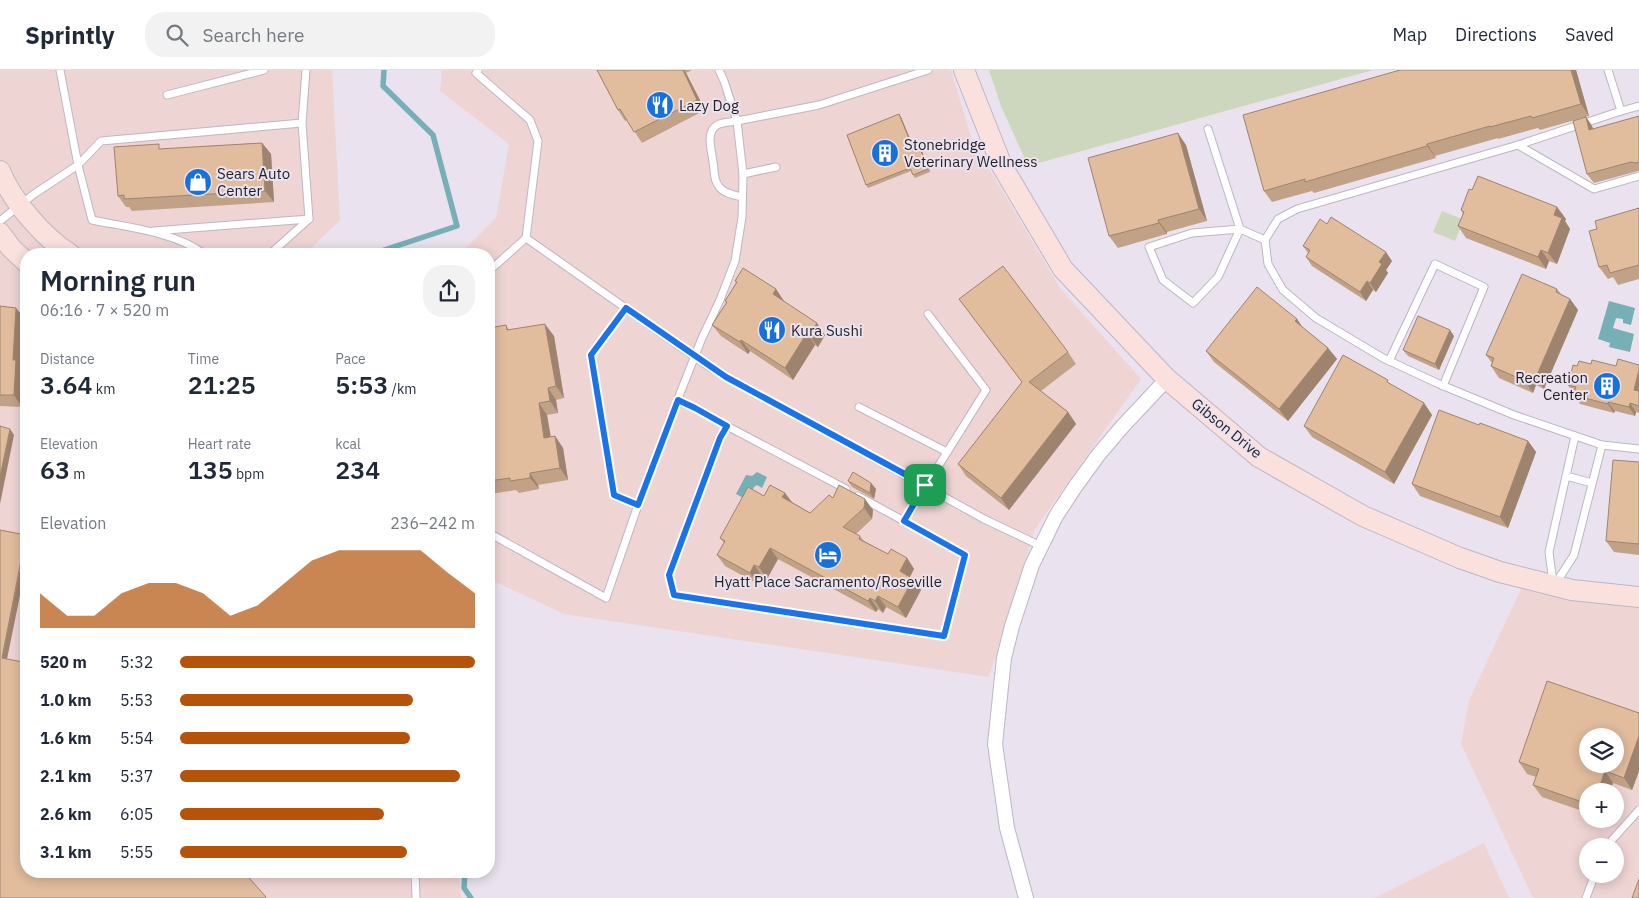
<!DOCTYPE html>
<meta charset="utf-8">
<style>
:root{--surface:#fff;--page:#f2f2f3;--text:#1f2937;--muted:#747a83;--line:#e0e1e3;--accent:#b45309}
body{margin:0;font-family:"IBM Plex Sans",sans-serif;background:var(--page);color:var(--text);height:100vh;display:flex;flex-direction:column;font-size:19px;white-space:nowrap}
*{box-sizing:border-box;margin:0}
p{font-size:16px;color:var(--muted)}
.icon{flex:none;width:28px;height:28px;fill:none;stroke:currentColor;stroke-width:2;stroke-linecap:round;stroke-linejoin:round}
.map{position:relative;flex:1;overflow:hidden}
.sheet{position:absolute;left:20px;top:178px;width:475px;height:630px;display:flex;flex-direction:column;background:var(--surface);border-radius:20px;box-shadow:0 2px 12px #0003}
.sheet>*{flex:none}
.tools{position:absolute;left:1579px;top:658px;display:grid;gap:10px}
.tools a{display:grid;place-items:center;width:45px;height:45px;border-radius:50%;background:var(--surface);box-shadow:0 2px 12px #0003;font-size:25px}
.pin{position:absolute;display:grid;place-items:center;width:42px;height:42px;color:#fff;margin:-21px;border-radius:10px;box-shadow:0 2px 8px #0006}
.round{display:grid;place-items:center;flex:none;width:52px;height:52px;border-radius:20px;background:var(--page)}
.headline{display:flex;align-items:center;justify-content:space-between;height:85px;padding:0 20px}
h1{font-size:28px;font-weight:600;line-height:38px}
.figures{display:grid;grid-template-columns:repeat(3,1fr);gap:8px;height:85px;padding:5px 20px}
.figures div{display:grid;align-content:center}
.figures b{font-size:25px;font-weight:600}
.figures small{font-size:14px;font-weight:400}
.figures p{font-size:14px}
.chart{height:140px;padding:10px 20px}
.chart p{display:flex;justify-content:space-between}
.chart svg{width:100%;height:90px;margin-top:5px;fill:var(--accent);opacity:.7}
ul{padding:0 20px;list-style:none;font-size:16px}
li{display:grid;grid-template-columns:80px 60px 1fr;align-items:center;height:38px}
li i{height:12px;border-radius:6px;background:var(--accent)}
header{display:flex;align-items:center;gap:30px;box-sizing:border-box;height:70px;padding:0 25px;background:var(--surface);border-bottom:1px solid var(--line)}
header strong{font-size:24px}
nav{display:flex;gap:28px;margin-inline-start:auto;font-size:18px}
.search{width:350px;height:45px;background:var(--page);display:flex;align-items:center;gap:12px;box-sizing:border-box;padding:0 18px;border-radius:20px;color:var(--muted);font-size:19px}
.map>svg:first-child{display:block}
</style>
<header>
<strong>Sprintly</strong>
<div class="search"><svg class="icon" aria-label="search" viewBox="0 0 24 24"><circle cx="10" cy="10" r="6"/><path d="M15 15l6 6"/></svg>Search here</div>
<nav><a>Map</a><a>Directions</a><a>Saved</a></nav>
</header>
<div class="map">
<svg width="1639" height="828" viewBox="0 0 1639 828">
<rect width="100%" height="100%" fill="#eae2ee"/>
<!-- commercial -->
<g fill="#efd4d4" fill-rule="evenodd">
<polygon points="0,0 332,0 340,150 305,184 26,184 26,801 459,801 461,828 0,828"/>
<polygon points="442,0 951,0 972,70 1060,218 1141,309 1035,459 989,607 564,544 489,509 489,184 460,184 496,148 509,74 440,21"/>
<path d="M 1522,517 L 1639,532 L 1639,828 L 1533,828 L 1461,674 L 1469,630 ZM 1588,666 L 1615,666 L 1615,694 L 1588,694 ZM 1588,721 L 1615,721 L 1615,749 L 1588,749 ZM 1588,776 L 1615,776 L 1615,804 L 1588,804 Z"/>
<polygon points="1484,773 1509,828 1375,828"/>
</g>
<!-- green -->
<g fill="#ccd7bd">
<polygon points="989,0 1373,0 1028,96 1001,36"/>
<polygon points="1442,141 1464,150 1455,171 1433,162"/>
</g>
<!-- water -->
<g fill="#77afb7">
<polygon points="1609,231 1635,238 1631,255 1623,253 1623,249 1616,248 1613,258 1634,264 1630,282 1609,277 1610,273 1598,269"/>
<polygon points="757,402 767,407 762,418 757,415 754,417 747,430 736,424 746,405 752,406"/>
</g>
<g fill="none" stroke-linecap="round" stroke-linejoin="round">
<!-- stream -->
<g stroke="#77afb7" stroke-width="5.5">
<polyline points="372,184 457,156 433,65 383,16 384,0"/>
<polyline points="489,695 489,700"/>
<polyline points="465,801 464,818 471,828"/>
</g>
<!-- lane casing -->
<g stroke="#beb6c2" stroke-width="9">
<g id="lane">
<path d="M 60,0 L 78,95 L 92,150 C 126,157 176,162 204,184"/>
<polyline points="478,0 476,3 530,50 538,71 526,168 708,296 727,307 984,449 1041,476"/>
<polyline points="719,0 724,11 737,51 819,35 928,0"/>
<polyline points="1608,0 1621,41"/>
<polyline points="167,25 264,0"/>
<polyline points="1639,36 1621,41 1518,75 1297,139 1278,149 1265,170 1268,194 1283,220 1316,248 1383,288 1439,314 1514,345 1602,375 1639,379"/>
<polyline points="1208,59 1240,159 1218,207 1193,233 1163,210 1149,177 1192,163 1240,159 1265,170"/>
<polyline points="1518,75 1594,119 1639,106"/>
<polyline points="743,104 776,97"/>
<path d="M 742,127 C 734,125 726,124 720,118 C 713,110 715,102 713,92 C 712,81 705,63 717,55 C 722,52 731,52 737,51 L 743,104 L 742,147 L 735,191 L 720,230 L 702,268 L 677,331 L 695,338 L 727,356 L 719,368 L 669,505 L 674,525 L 944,566 L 965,485 L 904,451 L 986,320 L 928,244"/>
<polyline points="0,151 34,124 78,95 101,71 302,53 306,0"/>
<polyline points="154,161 309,149"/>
<polyline points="270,184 309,149 302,53"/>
<polyline points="489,201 526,168"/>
<polyline points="626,238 591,285 614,425 638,435"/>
<polyline points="1389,291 1435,194 1484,217 1443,316"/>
<polyline points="859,337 947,382"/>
<polyline points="727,356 846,419"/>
<polyline points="1566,406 1592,413"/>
<polyline points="858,426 904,451"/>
<polyline points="489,463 606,528 638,435 677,331"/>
<polyline points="1553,512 1549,482 1575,366"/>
<polyline points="1556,513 1574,485 1602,375"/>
<polyline points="1609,776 1612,770 1639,740"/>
<polyline points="415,801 416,828"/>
<polyline points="1586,828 1595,804"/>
</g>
</g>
<!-- street casing -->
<g stroke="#beb6c2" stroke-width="16">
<polyline id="street" points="1026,828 1007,758 995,674 1004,588 1012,556 1032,495 1056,446 1075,417 1099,384 1122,357 1167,309"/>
</g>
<!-- secondary casing -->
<g stroke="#beb6c2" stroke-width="22">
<g id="secondary">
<polyline points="964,0 1002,96 1063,199 1167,309 1259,387 1363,446 1460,488 1500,502 1572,520 1639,527"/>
<path d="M 0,101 C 12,131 43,167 70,184"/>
<polyline points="0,163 11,178 26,192"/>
</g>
</g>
<!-- lane -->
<use href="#lane" stroke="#fff" stroke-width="7"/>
<!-- street -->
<use href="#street" stroke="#fff" stroke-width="14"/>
<!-- secondary -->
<use href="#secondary" stroke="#fae1de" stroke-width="20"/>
</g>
<!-- wall -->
<g fill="#c2a287">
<polygon points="597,0 692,0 686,3 705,40 642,73 627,50 625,51 618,40"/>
<polygon points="1576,0 1589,46 1540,60 1538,58 1498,69 1498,68 1435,86 1436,88 1314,123 1312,121 1272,132 1264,121"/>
<polygon points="1639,46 1639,101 1638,101 1594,113 1587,104 1586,47 1592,56 1593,59"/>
<polygon points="901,47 915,80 920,78 922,81 930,102 915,108 911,101 868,118 866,115"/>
<polygon points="262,73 271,84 274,132 132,141 129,137 126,137 118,126 162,79"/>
<polygon points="1186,75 1207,151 1167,162 1167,164 1118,178 1109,166"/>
<polygon points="1472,120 1557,137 1566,149 1565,151 1570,159 1557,194 1549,191 1546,199 1466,168 1458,156 1463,144 1461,140"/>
<polygon points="1639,138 1639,209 1618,215 1613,207 1608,209 1599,197 1597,159"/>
<polygon points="1303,176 1392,191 1386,200 1388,203 1376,222 1373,220 1366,231 1312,196 1306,187 1308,183"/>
<polygon points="735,211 776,219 784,232 825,265 818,277 815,275 793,310 750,281 748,284 721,266 712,255 726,233 725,231 736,213"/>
<polygon points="1557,219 1561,224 1570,229 1578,240 1544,319 1536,315 1533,323 1499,308 1491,296 1492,293 1486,285"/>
<polygon points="959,229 1068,282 1076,294 1041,321 1068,342 1076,354 1009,440 966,406 958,394 1022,312"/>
<polygon points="0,236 16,238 25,249 21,297 24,302 22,337 0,336"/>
<polygon points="1297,249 1302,257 1328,278 1337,289 1288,351 1214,292 1206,281"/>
<polygon points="506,255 509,260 554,266 564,328 556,330 558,343 547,345 550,367 555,366 563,378 568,410 538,415 539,419 519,423 516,420 490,424 489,422 489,258"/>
<polygon points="1454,266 1439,300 1408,286 1403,280"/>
<polygon points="1591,294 1616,296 1639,295 1639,343 1636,342 1635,346 1615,341 1614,343 1580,334 1568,315 1577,296"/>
<polygon points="1392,315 1424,333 1432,345 1394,414 1312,367 1304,356"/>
<polygon points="1479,355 1528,371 1536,382 1508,458 1420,426 1412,414"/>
<polygon points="1639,392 1639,485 1614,482 1606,471"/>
<polygon points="848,411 871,413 876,419 874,429 852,417"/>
<polygon points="785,423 792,432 810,443 833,428 873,440 872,449 856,464 860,466 864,471 888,484 907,488 914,499 910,507 921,520 906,548 886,537 883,543 878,539 876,542 778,489 767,509 762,506 758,514 725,496 717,485 724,473 720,468 764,426"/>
<polygon points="1639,643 1639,701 1632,720 1613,713 1588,721 1588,743 1542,727 1533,715 1536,707 1527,704 1519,692"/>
</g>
<!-- shaded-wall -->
<g fill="#9e846e">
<polygon points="683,0 684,0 686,3 705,40 697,30"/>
<polygon points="1571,0 1576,0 1589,46 1581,34"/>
<polygon points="899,44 901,47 916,84 914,81"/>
<polygon points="1586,47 1592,56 1596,69 1589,60"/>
<polygon points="1178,63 1186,75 1207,151 1199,139"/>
<polygon points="262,73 271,84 274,132 265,121"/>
<polygon points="1427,74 1435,86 1436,88 1427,76"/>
<polygon points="920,78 922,81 930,102 928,99"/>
<polygon points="1557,137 1566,149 1565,151 1570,159 1557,194 1548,183 1554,145"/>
<polygon points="1158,150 1167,162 1167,164 1159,153"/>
<polygon points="1541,180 1549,191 1546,199 1538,187"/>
<polygon points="1386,182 1392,191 1386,200 1388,203 1376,222 1370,213 1379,192"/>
<polygon points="1367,211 1373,220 1366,231 1360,222"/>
<polygon points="776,219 784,231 781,236 773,224"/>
<polygon points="1570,229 1578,240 1544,319 1536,307"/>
<polygon points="16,238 25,249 21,297 24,302 22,337 14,325 13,290"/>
<polygon points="1297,249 1305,261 1295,251"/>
<polygon points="817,253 825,265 818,277 809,265"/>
<polygon points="545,254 554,266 564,328 556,316"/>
<polygon points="1450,260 1454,266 1439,300 1435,294"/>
<polygon points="807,263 815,275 793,310 785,298"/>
<polygon points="741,270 750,281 748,284 740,272"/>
<polygon points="1328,278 1337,289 1288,351 1279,339"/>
<polygon points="1639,300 1639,327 1634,320"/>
<polygon points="1528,304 1536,315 1533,323 1525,311"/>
<polygon points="548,318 556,330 558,343 550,331"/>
<polygon points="1608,332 1615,341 1614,343 1608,334"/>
<polygon points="539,333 547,345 553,379 544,368"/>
<polygon points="1424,333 1432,345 1394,414 1385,402"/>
<polygon points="1630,333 1636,342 1635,346 1629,337"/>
<polygon points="1068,342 1076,354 1009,440 1001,428"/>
<polygon points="10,359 14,365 0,434 0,407"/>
<polygon points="555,366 563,378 568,410 560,398"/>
<polygon points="1528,371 1536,382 1508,458 1500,447"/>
<polygon points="530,403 538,415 539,419 530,408"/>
<polygon points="871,413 876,419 874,429 870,423"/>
<polygon points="785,423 793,434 782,427"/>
<polygon points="865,429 873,440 872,449 864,438"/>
<polygon points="26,468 26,496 6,594 2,588"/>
<polygon points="770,478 778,489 767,509 759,497"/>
<polygon points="907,488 914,499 907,512 900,501"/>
<polygon points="754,495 762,506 758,514 750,503"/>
<polygon points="913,509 921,520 906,548 898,537"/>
<polygon points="878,526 886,537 883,543 875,531"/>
<polygon points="870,528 878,539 876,542 868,531"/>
<polygon points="1639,666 1639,701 1632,720 1624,708"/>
<polygon points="1605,701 1613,713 1610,721 1598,721"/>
</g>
<!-- building -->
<g fill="#e1bc9d" stroke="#9e846e" fill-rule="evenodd">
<polygon points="597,0 683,0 697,30 634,62 620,39 618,40"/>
<polygon points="1400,0 1571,0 1581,34 1532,48 1531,46 1490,57 1490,56 1427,74 1427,76 1305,112 1305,109 1264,121 1243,45"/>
<polygon points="899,44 914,81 920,78 928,99 913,105 910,98 866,115 847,65"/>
<polygon points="1639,46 1639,92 1636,93 1631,92 1587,104 1573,51 1586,47 1589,60"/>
<polygon points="1178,63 1199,139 1158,150 1159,153 1109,166 1088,88"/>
<polygon points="262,73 265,121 124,129 124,125 118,126 114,77 159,74 159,79"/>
<polygon points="1478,106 1557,137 1554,145 1562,148 1548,183 1541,180 1538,187 1458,156 1464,142 1461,140 1469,119 1472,120"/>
<polygon points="1639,138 1639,195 1610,203 1607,195 1599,197 1589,161 1597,159 1595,151"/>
<polygon points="1331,147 1386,182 1379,192 1382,194 1370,213 1367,211 1360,222 1306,187 1310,180 1303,176 1320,149 1327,154"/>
<polygon points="1003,196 1068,282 1029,312 1068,342 1001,428 958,394 1022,312 959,229"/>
<polygon points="743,198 776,219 773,224 817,253 809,265 807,263 785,298 741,270 740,272 712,255 727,232 725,231 737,212 735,211"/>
<polygon points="1522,204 1557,219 1556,222 1570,229 1536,307 1528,304 1525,311 1491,296 1494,288 1486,285"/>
<polygon points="1257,217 1297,249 1295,251 1328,278 1279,339 1206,281"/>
<polygon points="0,236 16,238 13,290 16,290 14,325 0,325"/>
<polygon points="1418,246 1450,260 1435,294 1403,280"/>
<polygon points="545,254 556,316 548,318 550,331 539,333 544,368 555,366 560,398 530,403 530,408 510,411 510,408 489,411 489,258 506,255 507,260"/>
<polygon points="1343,285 1388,310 1387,312 1424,333 1385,402 1304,356"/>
<polygon points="1618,289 1639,295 1639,300 1634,320 1639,321 1639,336 1630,333 1629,337 1608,332 1608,334 1573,325 1576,317 1568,315 1573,295 1577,296 1579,291 1591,294 1592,290 1616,296"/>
<polygon points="1439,340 1479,355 1480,353 1528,371 1500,447 1412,414"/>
<polygon points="0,356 10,359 0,407"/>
<polygon points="1613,390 1639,392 1639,474 1606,471"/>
<polygon points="853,402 871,413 870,423 848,411"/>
<polygon points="770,415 785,423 782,427 810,443 829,425 833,428 839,415 865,429 864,438 843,457 860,466 859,469 888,484 891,479 907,488 900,501 913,509 898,537 878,526 875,531 870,528 868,531 770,478 759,497 754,495 750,503 717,485 725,471 720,468 748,417 764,426"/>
<polygon points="0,460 26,465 2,588 23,592 26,581 26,801 243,801 266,827 265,828 0,828"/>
<path d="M 1547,611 L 1639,643 L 1639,666 L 1624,708 L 1605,701 L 1598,721 L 1588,721 L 1588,734 L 1533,715 L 1539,699 L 1519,692 ZM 1588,666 L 1615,666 L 1615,694 L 1588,694 Z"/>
<polygon points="1639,809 1639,828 1632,828"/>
</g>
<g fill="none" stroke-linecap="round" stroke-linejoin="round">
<!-- route casing -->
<g stroke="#fff" stroke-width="10">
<polygon id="route" points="626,238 726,307 925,415 904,451 965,485 944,566 674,525 669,505 720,368 727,356 695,338 678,330 638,435 614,425 591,285"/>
</g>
<!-- route -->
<use href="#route" stroke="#1a73e8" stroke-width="6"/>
</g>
<!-- icons -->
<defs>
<g id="restaurant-disc" transform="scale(1.4375)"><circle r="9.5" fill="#1871db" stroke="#eae2ee"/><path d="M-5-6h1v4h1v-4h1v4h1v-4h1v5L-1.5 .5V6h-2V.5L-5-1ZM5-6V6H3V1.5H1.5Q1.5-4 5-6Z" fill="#fff"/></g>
<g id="building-disc" transform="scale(1.4375)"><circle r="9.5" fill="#1871db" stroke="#eae2ee"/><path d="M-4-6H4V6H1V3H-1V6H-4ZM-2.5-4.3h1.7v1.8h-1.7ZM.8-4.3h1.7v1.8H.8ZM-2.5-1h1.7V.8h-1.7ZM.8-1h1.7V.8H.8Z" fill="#fff"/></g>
<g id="shop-disc" transform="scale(1.4375)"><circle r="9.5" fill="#1871db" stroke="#eae2ee"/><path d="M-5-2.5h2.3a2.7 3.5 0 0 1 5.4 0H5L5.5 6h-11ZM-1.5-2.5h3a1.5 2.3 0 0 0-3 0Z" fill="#fff"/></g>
<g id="hotel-disc" transform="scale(1.4375)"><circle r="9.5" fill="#1871db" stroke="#eae2ee"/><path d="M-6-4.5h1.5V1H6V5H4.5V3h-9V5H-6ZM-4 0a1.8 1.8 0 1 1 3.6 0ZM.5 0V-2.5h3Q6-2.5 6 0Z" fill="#fff"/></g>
</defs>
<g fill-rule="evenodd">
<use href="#restaurant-disc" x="660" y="35"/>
<use href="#building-disc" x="885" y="83"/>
<use href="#shop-disc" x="198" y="112"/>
<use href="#restaurant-disc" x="772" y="260"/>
<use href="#building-disc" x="1607" y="316"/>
<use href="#hotel-disc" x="828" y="485"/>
</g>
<g text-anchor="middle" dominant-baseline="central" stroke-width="4" stroke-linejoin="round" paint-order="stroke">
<!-- poi labels -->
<g font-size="15" fill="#221f24" stroke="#eae2ee" text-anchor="start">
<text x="679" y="35">Lazy Dog</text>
<text x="904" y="74">Stonebridge<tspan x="904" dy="17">Veterinary Wellness</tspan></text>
<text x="217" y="103">Sears Auto<tspan x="217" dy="17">Center</tspan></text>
<text x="791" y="260">Kura Sushi</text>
<text x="1588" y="307" text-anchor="end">Recreation<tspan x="1588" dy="17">Center</tspan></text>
<text x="828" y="511" text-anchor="middle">Hyatt Place Sacramento/Roseville</text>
</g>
<!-- street labels -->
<g font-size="15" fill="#221f24" stroke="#eae2ee">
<text transform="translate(1227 358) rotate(39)">Gibson Drive</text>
</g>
</g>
</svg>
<div class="tools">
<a><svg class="icon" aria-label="layers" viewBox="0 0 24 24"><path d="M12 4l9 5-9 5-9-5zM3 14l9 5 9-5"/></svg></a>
<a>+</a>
<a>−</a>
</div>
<div class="pin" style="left:925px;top:415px;background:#1e9e55"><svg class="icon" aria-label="arrive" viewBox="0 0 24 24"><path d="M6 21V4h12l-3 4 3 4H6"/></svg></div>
<section class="sheet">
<div class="headline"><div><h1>Morning run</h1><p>06:16 · 7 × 520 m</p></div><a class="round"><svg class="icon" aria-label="share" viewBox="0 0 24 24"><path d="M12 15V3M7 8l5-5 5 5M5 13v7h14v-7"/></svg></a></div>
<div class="figures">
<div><p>Distance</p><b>3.64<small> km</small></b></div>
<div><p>Time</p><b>21:25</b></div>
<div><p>Pace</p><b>5:53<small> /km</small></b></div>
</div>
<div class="figures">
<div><p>Elevation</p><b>63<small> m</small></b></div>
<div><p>Heart rate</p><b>135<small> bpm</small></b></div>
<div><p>kcal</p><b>234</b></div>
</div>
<div class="chart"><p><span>Elevation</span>236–242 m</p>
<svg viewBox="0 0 160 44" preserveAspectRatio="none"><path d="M0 44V27L10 38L20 38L30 27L40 22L50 22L60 27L70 38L80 33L90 22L100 11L110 6L120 6L130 6L140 6L150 17L160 27V44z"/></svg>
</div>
<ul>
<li><b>520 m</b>5:32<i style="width:100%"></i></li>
<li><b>1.0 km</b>5:53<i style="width:79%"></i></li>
<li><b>1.6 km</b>5:54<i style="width:78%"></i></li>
<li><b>2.1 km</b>5:37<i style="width:95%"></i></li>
<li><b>2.6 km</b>6:05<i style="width:69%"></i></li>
<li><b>3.1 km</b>5:55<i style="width:77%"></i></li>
</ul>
</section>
</div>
